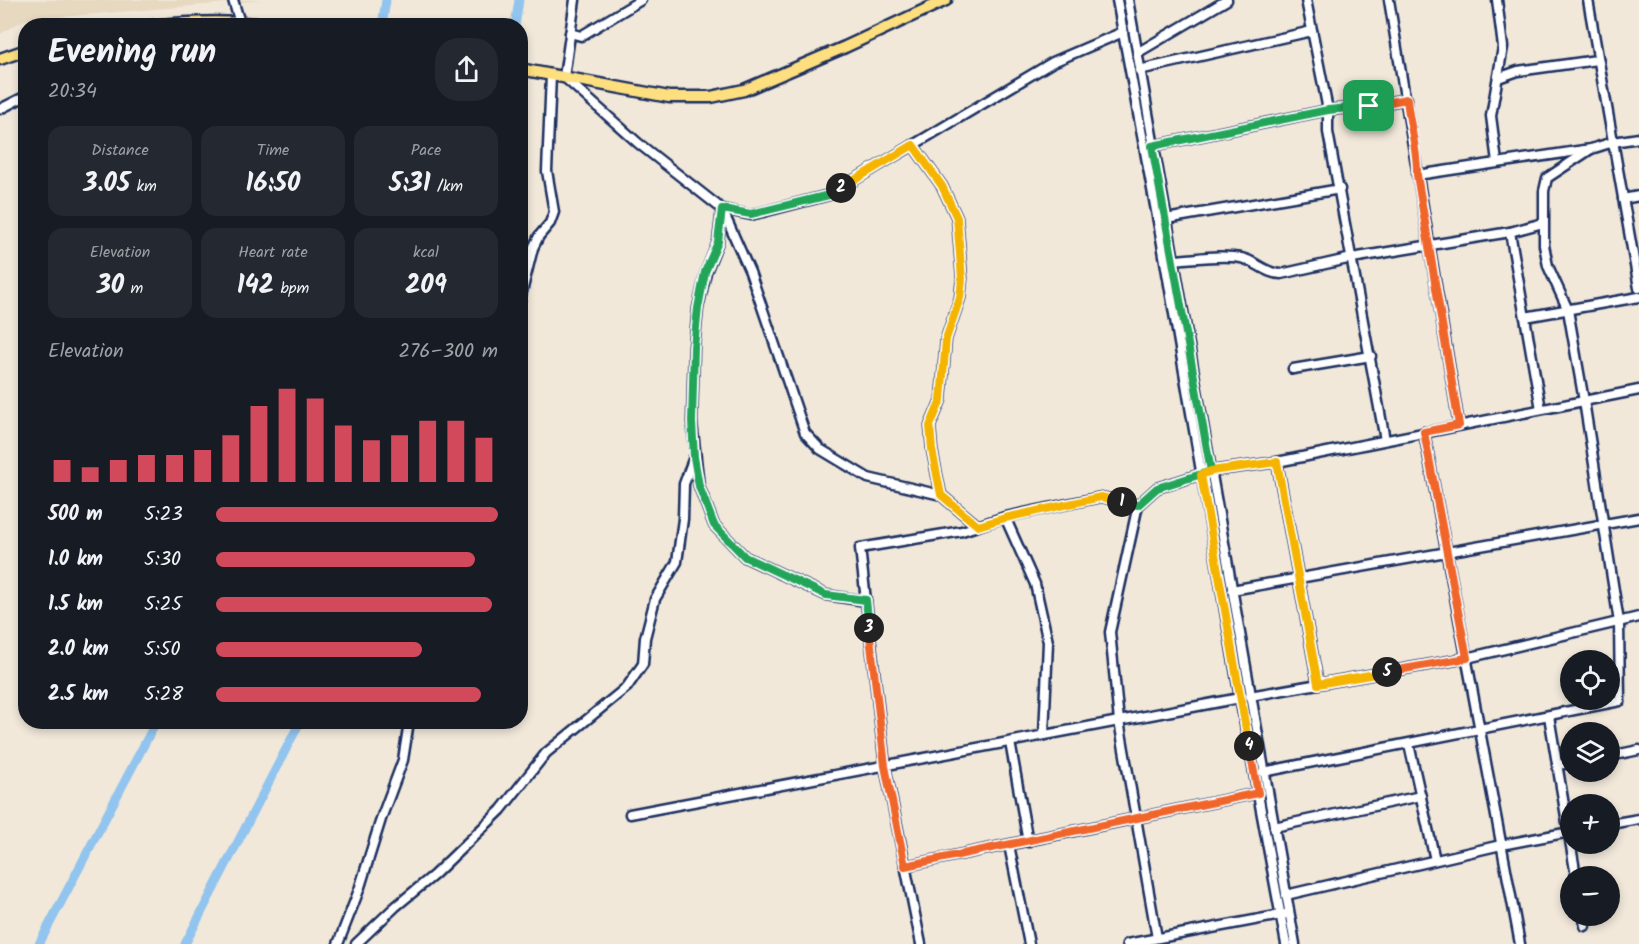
<!DOCTYPE html>
<meta charset="utf-8">
<style>
:root{--surface:#171b24;--page:#242831;--text:#f1f3f6;--muted:#9ea1a6;--accent:#d1495b}
body{margin:0;font-family:Kalam,sans-serif;background:var(--page);color:var(--text);height:100vh;display:flex;flex-direction:column;font-size:22px;white-space:nowrap}
*{box-sizing:border-box;margin:0}
p{font-size:20px;color:var(--muted)}
.icon{flex:none;width:33px;height:33px;fill:none;stroke:currentColor;stroke-width:2;stroke-linecap:round;stroke-linejoin:round}
.map{position:relative;flex:1;overflow:hidden}
.side{position:absolute;left:18px;top:18px;width:510px;height:711px;display:flex;flex-direction:column;background:var(--surface);border-radius:24px;box-shadow:0 3px 9px #0003}
.side>*{flex:none}
.controls{position:absolute;left:1560px;top:650px;display:grid;gap:12px}
.controls a{display:grid;place-items:center;width:60px;height:60px;border-radius:50%;background:var(--surface);box-shadow:0 3px 9px #0003;font-size:30px}
.pin{position:absolute;display:grid;place-items:center;width:51px;height:51px;color:#fff;margin:-26px;border-radius:12px;box-shadow:0 3px 9px #0006}
.km{position:absolute;width:30px;height:30px;margin:-15px;border-radius:50%;background:#222;color:#fff;font-size:16px;line-height:30px;text-align:center}
.round{display:grid;place-items:center;flex:none;width:63px;height:63px;border-radius:24px;background:var(--page)}
.overview{display:flex;align-items:center;justify-content:space-between;height:102px;padding:0 30px}
h1{font-size:33px;font-weight:600;line-height:45px}
.stats{display:grid;grid-template-columns:repeat(3,1fr);gap:9px;height:102px;padding:6px 30px}
.stats div{display:grid;align-content:center;border-radius:15px;background:var(--page);text-align:center}
.stats b{font-size:26px;font-weight:600}
.stats small{font-size:16px;font-weight:400}
.stats p{font-size:16px}
.chart{height:168px;padding:12px 30px}
.chart p{display:flex;justify-content:space-between}
.chart svg{width:100%;height:108px;margin-top:6px;stroke:var(--accent);stroke-width:6}
ul{padding:0 30px;list-style:none;font-size:20px}
li{display:grid;grid-template-columns:96px 72px 1fr;align-items:center;height:45px}
li i{height:15px;border-radius:8px;background:var(--accent)}
.map>svg:first-child{display:block}
</style>
<div class="map">
<svg width="1639" height="944" viewBox="0 0 1639 944">
<rect width="100%" height="100%" fill="#f1e8da"/>
<filter id="ink" filterUnits="userSpaceOnUse"><feTurbulence type="fractalNoise" baseFrequency=".0167" numOctaves="2"/><feDisplacementMap in="SourceGraphic" scale="12" xChannelSelector="R" yChannelSelector="G"/><feConvolveMatrix kernelMatrix="1 2 1 2 8 2 1 2 1" color-interpolation-filters="sRGB"/></filter>
<g filter="url(#ink)">
<!-- built -->
<polygon fill="#e7d8c0" points="0,0 263,0 24,20 0,34"/>
<g fill="none" stroke-linecap="round" stroke-linejoin="round">
<!-- canal -->
<g stroke="#91c4ee" stroke-width="9">
<polyline points="382,26 386,0"/>
<polyline points="515,26 519,0"/>
<polyline points="39,944 156,722"/>
<polyline points="185,944 300,722"/>
</g>
<!-- minor casing -->
<g stroke="#1b2f5e" stroke-width="13">
<g id="minor">
<polyline points="233,0 240,23"/>
<polyline points="575,0 564,77 638,143 722,209 751,215 829,195 1053,62 1123,32"/>
<polyline points="1117,0 1161,238 1240,698 1286,944"/>
<polyline points="1128,0 1295,944"/>
<polyline points="1306,0 1328,110 1328,132 1385,440"/>
<polyline points="1389,0 1459,425"/>
<polyline points="1588,0 1639,288"/>
<polyline points="570,33 581,36 641,0"/>
<polyline points="1137,53 1227,0"/>
<polyline points="1139,70 1312,31"/>
<polyline points="1498,78 1518,71 1597,60"/>
<polyline points="0,109 26,96"/>
<polyline points="913,145 942,186 957,218 962,278 960,298 946,339 941,400 930,426 932,450 941,495"/>
<polyline points="1152,146 1328,110 1369,106 1407,99"/>
<polyline points="1497,162 1491,116 1503,47 1497,0"/>
<polyline points="1417,175 1591,149 1613,142 1639,138"/>
<polyline points="1623,199 1639,196"/>
<polyline points="722,209 718,242 706,272 698,308 694,347 692,422 699,486 714,525 745,557 826,595 866,601"/>
<polyline points="722,209 750,272 805,433 820,449 868,478 941,495 978,526"/>
<polyline points="1166,219 1340,189"/>
<polyline points="1510,232 1541,409"/>
<path d="M 1173,260 C 1195,259 1220,254 1241,258 C 1256,261 1266,274 1281,274 L 1352,258 L 1510,232 L 1543,223"/>
<polyline points="520,300 533,248 539,236 550,223 554,212 547,171 551,75"/>
<polyline points="1525,317 1639,297"/>
<polyline points="1293,369 1371,356"/>
<polyline points="1424,432 1520,944"/>
<polyline points="1277,462 1318,684"/>
<polyline points="1138,505 1110,632 1119,721 1157,938"/>
<polyline points="1005,517 1035,584 1048,642 1044,735"/>
<polyline points="1232,590 1639,518"/>
<polyline points="1250,696 1467,658 1639,617"/>
<polyline points="1549,716 1576,876"/>
<polyline points="1010,742 1028,842"/>
<polyline points="1409,744 1435,860"/>
<polyline points="1610,756 1639,750"/>
<polyline points="1557,765 1570,763"/>
<polyline points="1263,772 1620,701 1619,622 1584,401 1568,310 1548,266 1544,245 1544,191 1547,178 1591,149"/>
<polyline points="630,814 1240,698"/>
<polyline points="1610,824 1639,819"/>
<polyline points="1274,827 1421,796"/>
<polyline points="1009,845 1029,944"/>
<polyline points="905,866 1258,793"/>
<polyline points="1286,895 1501,845 1570,832"/>
<polyline points="1583,915 1585,926"/>
<polyline points="338,944 359,890 382,816 403,760 409,722"/>
<polyline points="356,944 395,907 434,875 501,810 546,753 627,687 643,664 645,638 655,599 677,562 683,519 684,484 694,457"/>
<polyline points="921,944 885,766 860,548 962,531 1005,517 1101,497 1138,505 1157,488 1211,471 1277,462 1639,390"/>
<polyline points="1127,944 1286,914"/>
</g>
</g>
<!-- major casing -->
<g stroke="#1b2f5e" stroke-width="15">
<g id="major">
<path d="M 153,26 C 195,21 236,21 278,26"/>
<polyline points="0,59 26,50"/>
<polyline points="520,69 669,97 711,97 744,90 845,47 946,0"/>
</g>
</g>
<!-- minor -->
<use href="#minor" stroke="#fff" stroke-width="8"/>
<!-- major -->
<use href="#major" stroke="#fedf80" stroke-width="10"/>
</g>
</g>
<g fill="none" stroke-linecap="round" stroke-linejoin="round" filter="url(#ink)">
<!-- split-1 casing -->
<g stroke="#fff" stroke-width="12">
<polyline id="split-1" points="1122,502 1138,505 1157,488 1211,471 1152,146 1328,110 1369,106"/>
</g>
<!-- split-2 casing -->
<g stroke="#fff" stroke-width="12">
<polyline id="split-2" points="841,188 913,145 942,186 957,218 962,279 960,298 946,339 941,400 930,426 932,450 941,495 978,526 1005,518 1101,497 1122,502"/>
</g>
<!-- split-3 casing -->
<g stroke="#fff" stroke-width="12">
<polyline id="split-3" points="841,188 829,195 751,214 722,209 718,242 705,272 698,308 694,347 692,422 694,457 699,486 714,525 745,557 826,595 866,600 869,628"/>
</g>
<!-- split-4 casing -->
<g stroke="#fff" stroke-width="12">
<polyline id="split-4" points="869,628 885,766 905,866 1258,793 1249,746"/>
</g>
<!-- split-5 casing -->
<g stroke="#fff" stroke-width="12">
<polyline id="split-5" points="1249,746 1201,475 1211,471 1277,462 1318,684 1387,672"/>
</g>
<!-- split-6 casing -->
<g stroke="#fff" stroke-width="12">
<path id="split-6" d="M 1369,106 L 1407,99 C 1409,124 1418,150 1417,175 L 1459,425 L 1424,432 L 1467,658 L 1387,672"/>
</g>
<!-- split-1 -->
<use href="#split-1" stroke="#22a559" stroke-width="8"/>
<!-- split-2 -->
<use href="#split-2" stroke="#f5b400" stroke-width="8"/>
<!-- split-3 -->
<use href="#split-3" stroke="#22a559" stroke-width="8"/>
<!-- split-4 -->
<use href="#split-4" stroke="#f0652b" stroke-width="8"/>
<!-- split-5 -->
<use href="#split-5" stroke="#f5b400" stroke-width="8"/>
<!-- split-6 -->
<use href="#split-6" stroke="#f0652b" stroke-width="8"/>
</g>
</svg>
<div class="controls">
<a><svg class="icon" aria-label="locate" viewBox="0 0 24 24"><circle cx="12" cy="12" r="6"/><path d="M12 2v4M12 18v4M2 12h4M18 12h4"/></svg></a>
<a><svg class="icon" aria-label="layers" viewBox="0 0 24 24"><path d="M12 4l9 5-9 5-9-5zM3 14l9 5 9-5"/></svg></a>
<a>+</a>
<a>−</a>
</div>
<div class="pin" style="left:1369px;top:106px;background:#1e9e55"><svg class="icon" aria-label="arrive" viewBox="0 0 24 24"><path d="M6 21V4h12l-3 4 3 4H6"/></svg></div>
<b class="km" style="left:1122px;top:502px">1</b>
<b class="km" style="left:841px;top:188px">2</b>
<b class="km" style="left:869px;top:628px">3</b>
<b class="km" style="left:1249px;top:746px">4</b>
<b class="km" style="left:1387px;top:672px">5</b>
<section class="side">
<div class="overview"><div><h1>Evening run</h1><p>20:34</p></div><a class="round"><svg class="icon" aria-label="share" viewBox="0 0 24 24"><path d="M12 15V3M7 8l5-5 5 5M5 13v7h14v-7"/></svg></a></div>
<div class="stats">
<div><p>Distance</p><b>3.05<small> km</small></b></div>
<div><p>Time</p><b>16:50</b></div>
<div><p>Pace</p><b>5:31<small> /km</small></b></div>
</div>
<div class="stats">
<div><p>Elevation</p><b>30<small> m</small></b></div>
<div><p>Heart rate</p><b>142<small> bpm</small></b></div>
<div><p>kcal</p><b>209</b></div>
</div>
<div class="chart"><p><span>Elevation</span>276–300 m</p>
<svg viewBox="0 0 160 44" preserveAspectRatio="none"><path d="M5 44V35M15 44V38M25 44V35M35 44V33M45 44V33M55 44V31M65 44V25M75 44V13M85 44V6M95 44V10M105 44V21M115 44V27M125 44V25M135 44V19M145 44V19M155 44V26"/></svg>
</div>
<ul>
<li><b>500 m</b>5:23<i style="width:100%"></i></li>
<li><b>1.0 km</b>5:30<i style="width:92%"></i></li>
<li><b>1.5 km</b>5:25<i style="width:98%"></i></li>
<li><b>2.0 km</b>5:50<i style="width:73%"></i></li>
<li><b>2.5 km</b>5:28<i style="width:94%"></i></li>
</ul>
</section>
</div>
